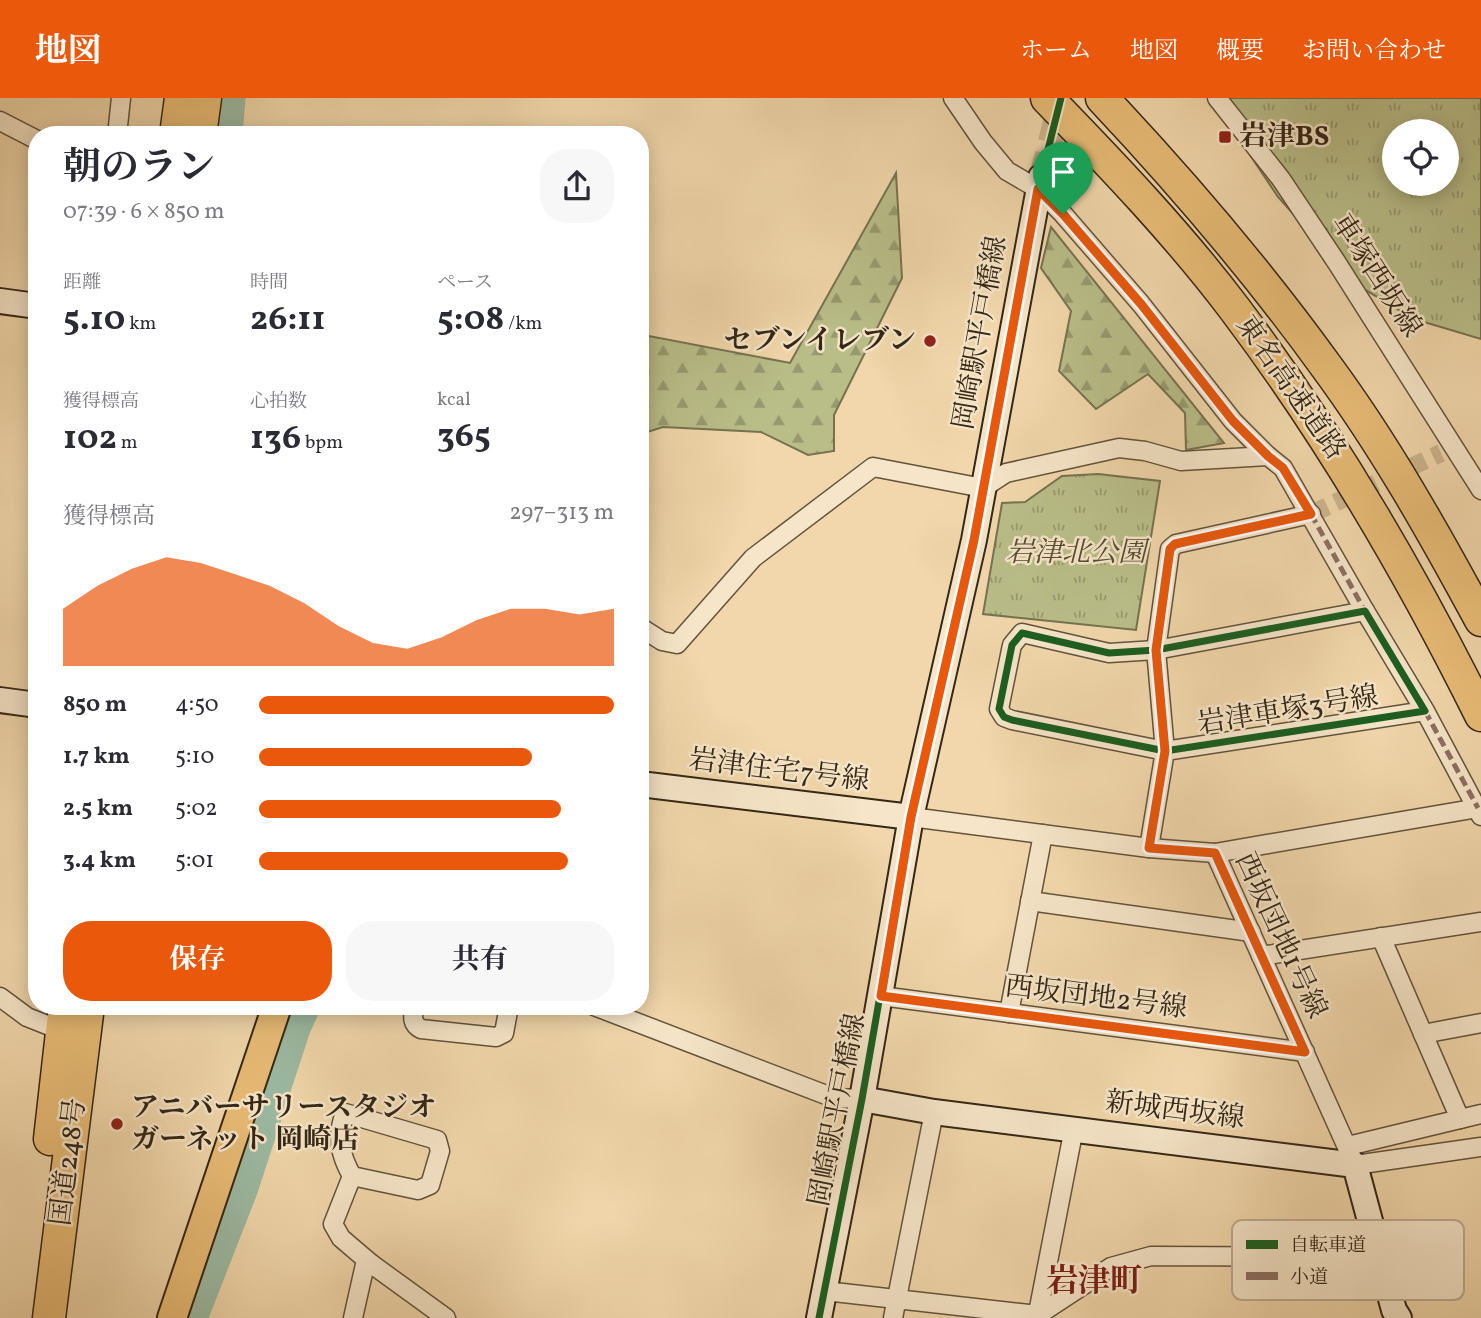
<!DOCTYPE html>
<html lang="ja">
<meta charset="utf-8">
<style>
:root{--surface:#fff;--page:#f7f7f7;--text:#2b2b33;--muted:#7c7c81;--accent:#ea580c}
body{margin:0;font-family:Vollkorn,"Noto Serif JP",serif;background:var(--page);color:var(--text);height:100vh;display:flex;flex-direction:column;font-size:26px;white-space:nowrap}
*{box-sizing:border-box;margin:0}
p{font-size:23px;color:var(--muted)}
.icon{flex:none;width:38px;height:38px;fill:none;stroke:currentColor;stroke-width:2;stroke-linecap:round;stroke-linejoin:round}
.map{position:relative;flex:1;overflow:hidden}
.details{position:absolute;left:28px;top:28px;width:621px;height:889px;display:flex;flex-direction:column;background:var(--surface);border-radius:28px;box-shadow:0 4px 18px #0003}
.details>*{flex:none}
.fabs{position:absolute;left:1382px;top:21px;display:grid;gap:14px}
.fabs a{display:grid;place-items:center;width:77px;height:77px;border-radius:50%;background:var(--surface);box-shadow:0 4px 18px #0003;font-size:35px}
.pin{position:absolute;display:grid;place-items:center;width:60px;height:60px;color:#fff;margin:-72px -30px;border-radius:50% 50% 50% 0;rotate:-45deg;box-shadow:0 0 7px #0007}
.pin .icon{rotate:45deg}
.round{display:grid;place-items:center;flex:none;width:74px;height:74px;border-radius:28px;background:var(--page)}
.summary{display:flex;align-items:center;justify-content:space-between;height:119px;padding:0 35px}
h1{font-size:38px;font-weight:700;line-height:52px}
.metrics{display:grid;grid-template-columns:repeat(3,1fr);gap:10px;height:119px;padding:7px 35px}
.metrics div{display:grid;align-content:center}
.metrics b{font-size:35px;font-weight:700}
.metrics small{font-size:19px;font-weight:400}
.metrics p{font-size:19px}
.chart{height:196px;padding:14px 35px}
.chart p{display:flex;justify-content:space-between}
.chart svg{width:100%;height:126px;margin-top:7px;fill:var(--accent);opacity:.7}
.cta{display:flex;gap:14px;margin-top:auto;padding:14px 35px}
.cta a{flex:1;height:80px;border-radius:28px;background:var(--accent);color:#fff;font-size:28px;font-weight:700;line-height:80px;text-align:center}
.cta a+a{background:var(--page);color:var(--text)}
ul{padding:0 35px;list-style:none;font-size:23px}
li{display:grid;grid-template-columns:112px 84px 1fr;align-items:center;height:52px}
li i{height:18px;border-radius:9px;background:var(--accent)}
header{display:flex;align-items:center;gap:42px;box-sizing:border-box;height:98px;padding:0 35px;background:var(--accent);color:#fff}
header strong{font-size:33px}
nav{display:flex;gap:38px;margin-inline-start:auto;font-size:24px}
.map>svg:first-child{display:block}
</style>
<header>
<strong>地図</strong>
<nav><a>ホーム</a><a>地図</a><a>概要</a><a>お問い合わせ</a></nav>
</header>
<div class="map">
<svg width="1481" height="1220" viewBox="0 0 1481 1220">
<defs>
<pattern id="forest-firs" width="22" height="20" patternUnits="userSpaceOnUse" patternTransform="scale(1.75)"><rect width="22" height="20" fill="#b9be89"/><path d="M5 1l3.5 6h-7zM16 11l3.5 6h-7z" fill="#979a6f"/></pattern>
<pattern id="park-tufts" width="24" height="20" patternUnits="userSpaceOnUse" patternTransform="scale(1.75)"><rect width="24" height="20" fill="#b9be89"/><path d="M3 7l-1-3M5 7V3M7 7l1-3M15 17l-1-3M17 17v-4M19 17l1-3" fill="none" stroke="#979a6f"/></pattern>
</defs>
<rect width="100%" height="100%" fill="#f1d7ab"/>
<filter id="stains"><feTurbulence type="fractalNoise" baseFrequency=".00286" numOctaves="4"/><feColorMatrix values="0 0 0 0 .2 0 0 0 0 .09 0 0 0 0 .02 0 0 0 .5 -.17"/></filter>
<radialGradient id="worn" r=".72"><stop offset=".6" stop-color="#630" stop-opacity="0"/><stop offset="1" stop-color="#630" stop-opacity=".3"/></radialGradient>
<!-- forest -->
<g fill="url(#forest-firs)" stroke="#767250" stroke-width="2">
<polygon points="896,75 902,180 834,317 834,353 808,357 761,334 663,329 641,336 641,244 649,238 790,265"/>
<polygon points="1051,129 1224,345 1186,352 1185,315 1148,276 1096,311 1059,273 1071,213 1041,170"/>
</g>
<!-- park -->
<g fill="url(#park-tufts)" stroke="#767250" stroke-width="2" fill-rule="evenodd">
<path d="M 1220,0 L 1481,0 L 1481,241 L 1414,221 L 1349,182 L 1337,165 L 1278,99 L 1222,15 ZM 1395,33 L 1447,33 L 1447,86 L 1395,86 Z"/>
<polygon points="1098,376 1160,383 1136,532 983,516 1002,405 1025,404 1062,378"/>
</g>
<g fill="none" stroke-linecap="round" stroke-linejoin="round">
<!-- river -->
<g stroke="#9cbaa3" stroke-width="33">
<polyline points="226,37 229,0"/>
<polyline points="191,1220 241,1092 294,930 304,908"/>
</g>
<!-- street-tunnel -->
<polyline stroke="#cbb48d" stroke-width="18" stroke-dasharray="18 9" stroke-linecap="butt" points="1311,416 1441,355"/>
<!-- secondary-tunnel -->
<polyline stroke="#cbb48d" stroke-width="24" stroke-dasharray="24 12" stroke-linecap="butt" points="1041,79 1061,0"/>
<!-- street casing -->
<g stroke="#63533b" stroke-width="21">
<g id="street">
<polyline points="953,0 983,44 1007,73 1038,91 1063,116 1141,206 1233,323 1268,358"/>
<polyline points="1217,0 1281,81 1337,165 1481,392"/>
<polyline points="0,23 37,42"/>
<polyline points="117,37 121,0"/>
<polyline points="640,529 662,543 677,546 753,460 873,369 983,390 1006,375 1119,350 1145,353 1181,363 1268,358 1283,370 1365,513"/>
<polyline points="1425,613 1165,653 1012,622 1004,619 999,611 1012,547 1022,535 1109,555 1156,552 1365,513 1425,613 1481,718"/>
<polyline points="911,719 1149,750 1215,755 1478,710"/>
<polyline points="1149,750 1165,653 1156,552 1170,451 1176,446 1311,416"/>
<polyline points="1215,755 1355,1067 1481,1049"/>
<polyline points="1030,803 1251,834"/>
<polyline points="1261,858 1481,824"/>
<polyline points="881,898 1305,954"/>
<polyline points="0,899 27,919 62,933"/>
<path d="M 414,908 C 413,918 411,926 421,931 L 496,939 L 504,935 L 509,908"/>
<polyline points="594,908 834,1000 862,1001"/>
<polyline points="1009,915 1043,736"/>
<polyline points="1423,936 1481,925"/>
<polyline points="1460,1021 1481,1016"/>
<polyline points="1348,1048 1460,1021 1381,839"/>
<path d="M 352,1078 L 418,1092 L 430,1087 L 440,1053 L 437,1042 L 345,1015 C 336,1038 340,1057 352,1078 L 333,1126 L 341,1140 L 375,1169"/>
<polyline points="825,1193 1038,1217 1111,1169 1151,1158 1379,1159"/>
<polyline points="353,1220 366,1162 446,1220"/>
<polyline points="893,1220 934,1014"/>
<polyline points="1037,1220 1074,1030"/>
</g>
</g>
<!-- secondary casing -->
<g stroke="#342716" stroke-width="28">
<g id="secondary">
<polyline points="0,203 37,208"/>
<polyline points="0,602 37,607"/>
<polyline points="640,686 911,719"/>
<polyline points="862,1001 934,1014 1355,1067 1394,1212 1399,1220"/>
<polyline points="819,1220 862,1001 911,719 974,442 1041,79"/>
</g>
</g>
<!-- primary casing -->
<g stroke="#342716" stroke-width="32">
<polyline id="primary" points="172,1220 277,908"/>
</g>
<!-- highway casing -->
<g stroke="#342716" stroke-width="35">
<g id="highway">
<path d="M 1047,0 C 1112,67 1178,136 1234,210 C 1330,337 1410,474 1481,617"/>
<path d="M 1102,0 C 1182,85 1258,174 1326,268 C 1385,348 1434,435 1481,522"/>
<polyline points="176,37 181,0"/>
<polyline points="200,37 205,0"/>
<polyline points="50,1041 65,908"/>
<polyline points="49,1220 88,908"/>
</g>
</g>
<!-- street -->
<use href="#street" stroke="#f6e5c8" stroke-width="18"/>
<!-- secondary -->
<use href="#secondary" stroke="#f6e5c8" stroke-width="24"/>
<!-- primary -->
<use href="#primary" stroke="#e8bc76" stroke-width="28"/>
<!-- highway -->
<use href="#highway" stroke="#e8bc76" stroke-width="32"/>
<!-- quiet -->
<g stroke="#8d6e63" stroke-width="5" stroke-dasharray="10 5" stroke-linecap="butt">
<polyline points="1311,416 1365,513"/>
<polyline points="1425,613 1478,710"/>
</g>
<!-- cycleway casing -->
<g stroke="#f6e5c8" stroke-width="11">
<g id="cycleway">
<polygon points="1365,513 1425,613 1165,653 1012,622 1004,619 999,611 1012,547 1022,535 1109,555 1156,552"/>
<polyline points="819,1220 862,1001 911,719 974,442 1038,91 1061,0"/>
</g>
</g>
<!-- cycleway -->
<use href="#cycleway" stroke="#1b5e20" stroke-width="7"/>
</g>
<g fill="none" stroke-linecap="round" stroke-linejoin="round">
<!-- route casing -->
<g stroke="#fff" stroke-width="14">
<polygon id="route" points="1038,91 1063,116 1141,206 1233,323 1268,358 1283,370 1311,416 1175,446 1170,451 1156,552 1165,653 1149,750 1215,755 1305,954 881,898 911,719 974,442"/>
</g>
<!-- route -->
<use href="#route" stroke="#ea580c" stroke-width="9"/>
</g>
<!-- markers -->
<g fill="#8f2418" stroke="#f6e5c8" stroke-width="2.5">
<rect x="1218" y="32" width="14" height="14" rx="3.5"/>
<circle cx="930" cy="243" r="7"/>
<circle cx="117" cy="1026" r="7"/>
</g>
<g text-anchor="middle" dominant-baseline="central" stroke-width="5" stroke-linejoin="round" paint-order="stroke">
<!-- poi labels -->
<g font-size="28" font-weight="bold" fill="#342716" stroke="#f6e5c8" text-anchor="start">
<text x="1239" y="39">岩津BS</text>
<text x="916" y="243" text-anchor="end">セブンイレブン</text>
<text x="131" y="1010">アニバーサリースタジオ<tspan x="131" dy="32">ガーネット 岡崎店</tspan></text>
</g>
<!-- street labels -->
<g font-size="28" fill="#342716" stroke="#f6e5c8">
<text transform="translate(1376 178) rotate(57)">車塚西坂線</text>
<text transform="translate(981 235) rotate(-80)">岡崎駅平戸橋線</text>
<text transform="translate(1290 290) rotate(55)">東名高速道路</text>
<text transform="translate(1288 613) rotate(-9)">岩津車塚3号線</text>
<text transform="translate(779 673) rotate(7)">岩津住宅7号線</text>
<text transform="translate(1280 838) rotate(65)">西坂団地1号線</text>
<text transform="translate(1096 900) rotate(7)">西坂団地2号線</text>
<text transform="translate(838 1012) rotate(-79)">岡崎駅平戸橋線</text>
<text transform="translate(1175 1013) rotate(7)">新城西坂線</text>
<text transform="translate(69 1064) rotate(-83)">国道248号</text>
</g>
<!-- park labels -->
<g font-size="28" font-style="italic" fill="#554d33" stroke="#f6e5c8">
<text x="1076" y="455">岩津北公園</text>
</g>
<!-- quarter labels -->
<g font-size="32" font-weight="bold" fill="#7a1f14" stroke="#f6e5c8">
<text x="1094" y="1185">岩津町</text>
</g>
</g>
<!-- legend -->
<rect x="1232" y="1122" width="232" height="80" rx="10" fill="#f6e5c8" stroke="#bcac93" stroke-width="2"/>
<rect x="1246" y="1142" width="32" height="9" fill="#1b5e20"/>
<rect x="1246" y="1174" width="32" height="8" fill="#8d6e63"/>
<g font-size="19" fill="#342716">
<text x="1290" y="1153">自転車道</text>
<text x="1290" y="1185">小道</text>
</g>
<rect width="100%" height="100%" filter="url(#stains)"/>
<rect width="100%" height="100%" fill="url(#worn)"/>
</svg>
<div class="fabs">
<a><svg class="icon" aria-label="locate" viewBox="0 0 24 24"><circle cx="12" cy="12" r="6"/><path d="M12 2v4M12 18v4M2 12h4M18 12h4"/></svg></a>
</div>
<div class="pin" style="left:1063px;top:116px;background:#1e9e55"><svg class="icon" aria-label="arrive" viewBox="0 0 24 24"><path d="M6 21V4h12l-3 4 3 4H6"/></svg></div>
<section class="details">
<div class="summary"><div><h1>朝のラン</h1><p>07:39 · 6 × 850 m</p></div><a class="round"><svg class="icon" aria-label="share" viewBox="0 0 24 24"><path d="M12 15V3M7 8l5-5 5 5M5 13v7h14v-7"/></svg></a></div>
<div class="metrics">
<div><p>距離</p><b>5.10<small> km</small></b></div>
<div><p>時間</p><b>26:11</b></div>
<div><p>ペース</p><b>5:08<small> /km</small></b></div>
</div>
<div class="metrics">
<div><p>獲得標高</p><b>102<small> m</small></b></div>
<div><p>心拍数</p><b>136<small> bpm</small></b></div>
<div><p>kcal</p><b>365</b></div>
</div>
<div class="chart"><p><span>獲得標高</span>297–313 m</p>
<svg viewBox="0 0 160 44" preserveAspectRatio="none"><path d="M0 44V24L10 16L20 10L30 6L40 8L50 12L60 16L70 22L80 30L90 36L100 38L110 34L120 28L130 24L140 24L150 26L160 24V44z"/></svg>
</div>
<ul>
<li><b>850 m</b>4:50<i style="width:100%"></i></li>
<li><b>1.7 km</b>5:10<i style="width:77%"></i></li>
<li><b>2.5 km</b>5:02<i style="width:85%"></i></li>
<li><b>3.4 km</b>5:01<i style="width:87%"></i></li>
</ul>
<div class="cta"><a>保存</a><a>共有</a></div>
</section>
</div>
